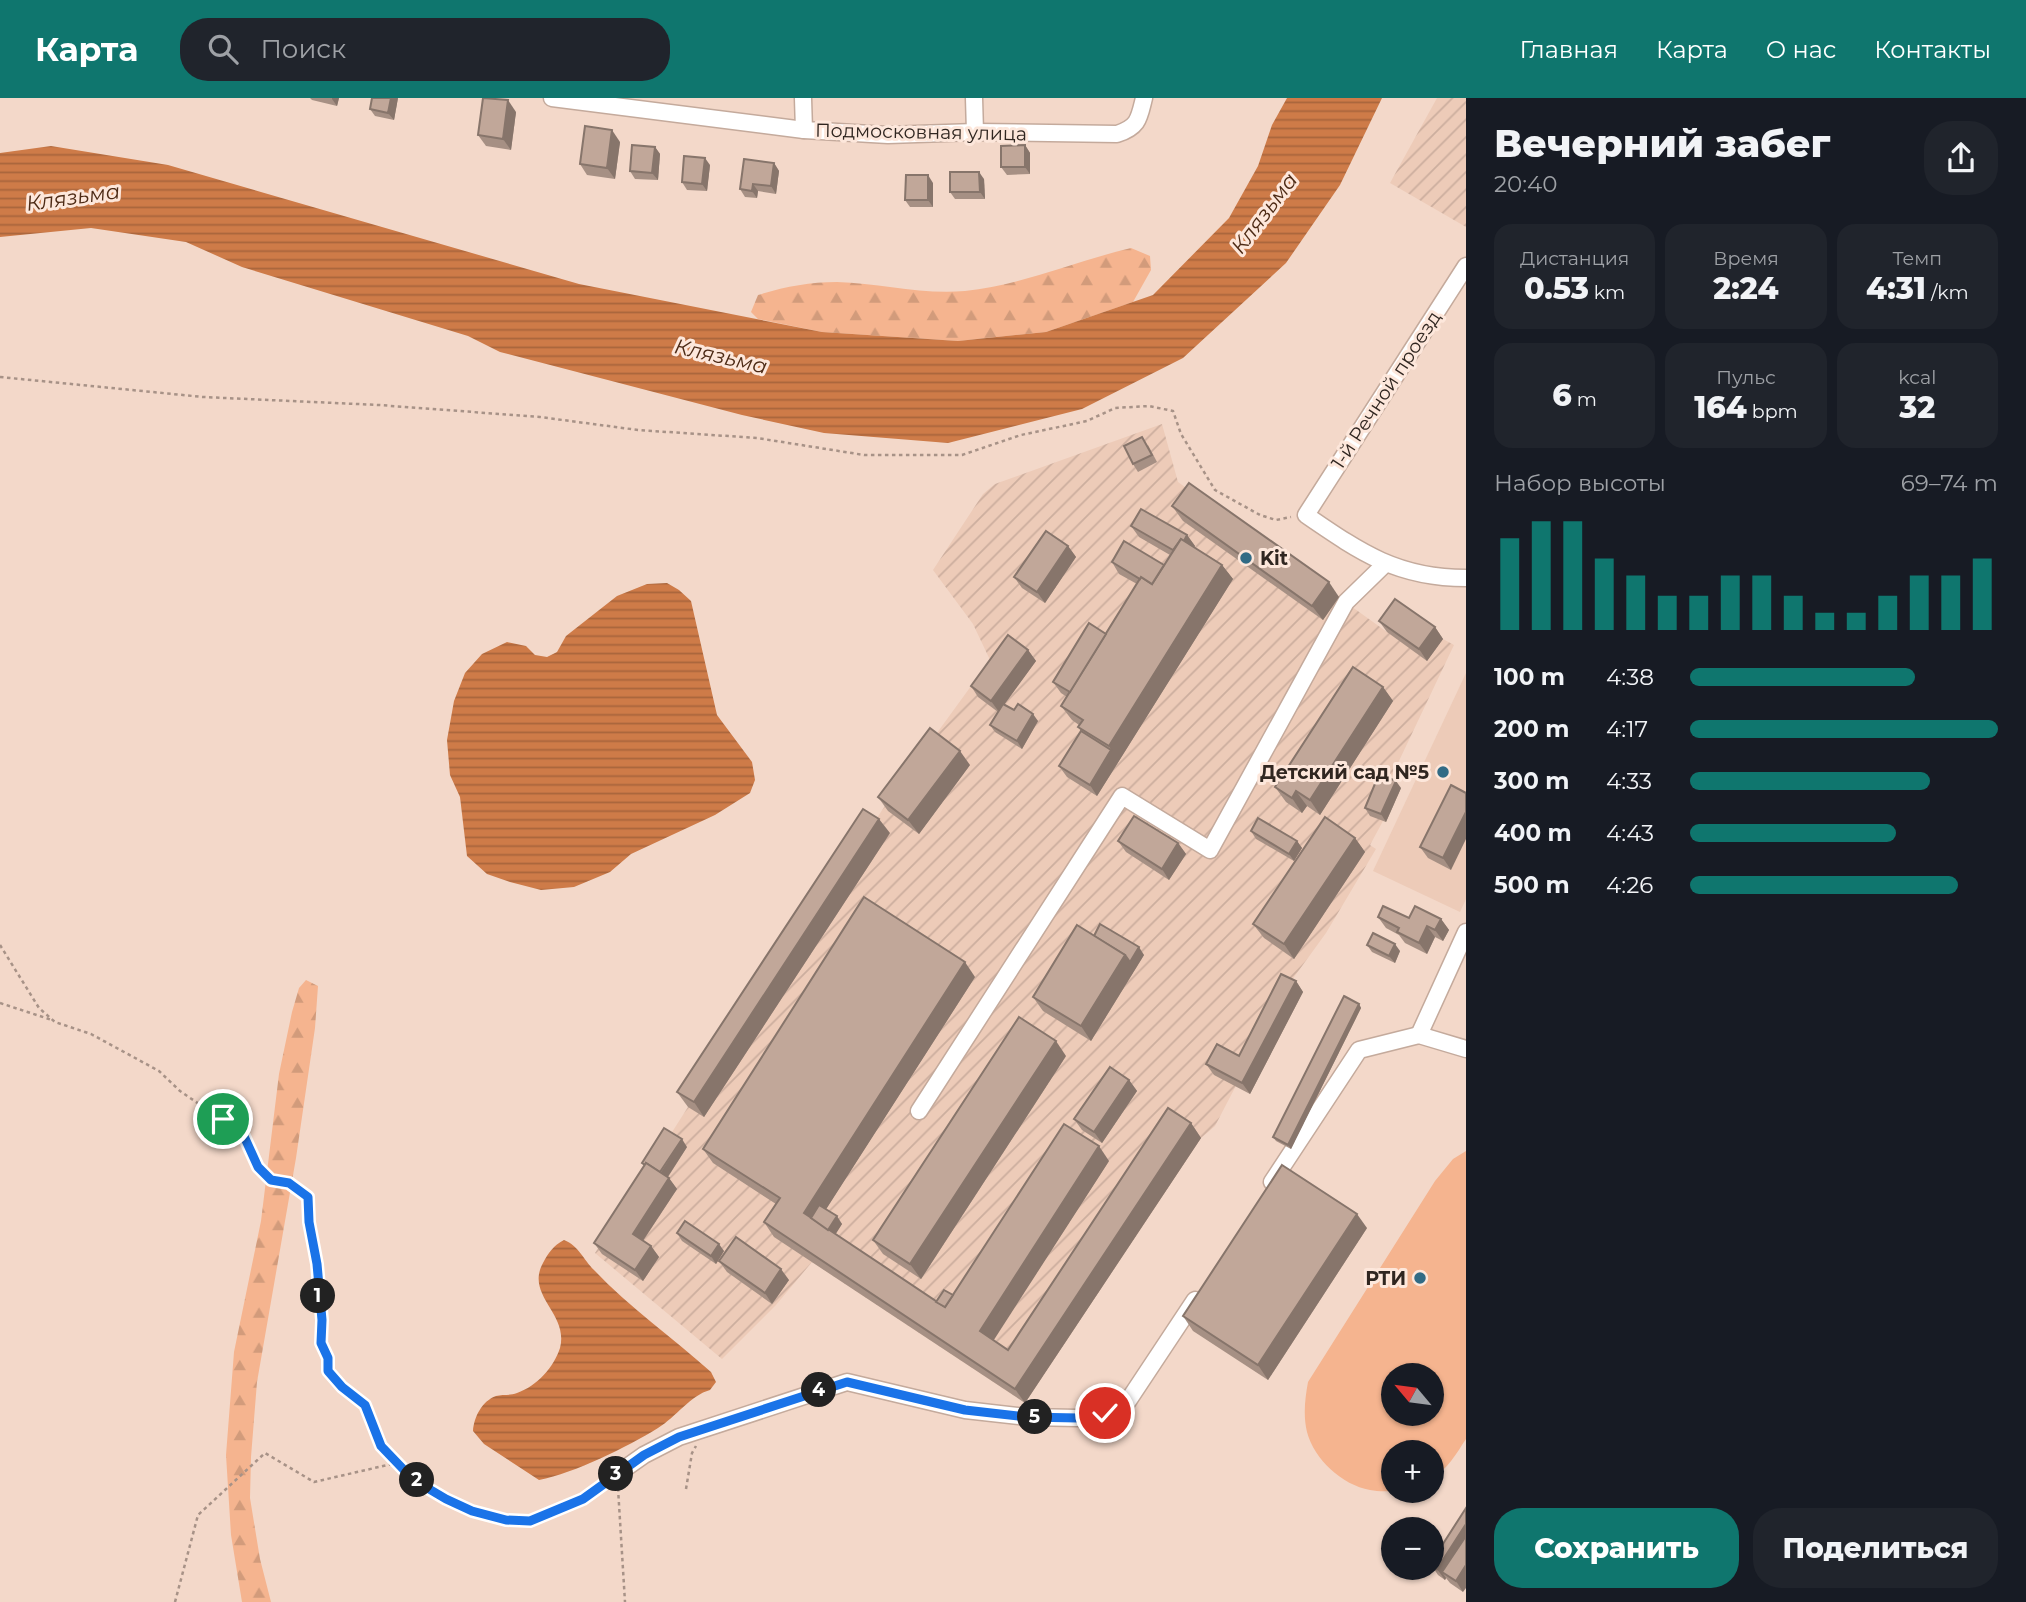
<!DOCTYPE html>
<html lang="ru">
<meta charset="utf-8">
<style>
:root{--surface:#171b24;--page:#20242c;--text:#f1f3f6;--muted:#9ea1a6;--accent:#0f766e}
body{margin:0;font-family:Montserrat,sans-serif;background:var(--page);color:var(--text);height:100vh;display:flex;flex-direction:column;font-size:26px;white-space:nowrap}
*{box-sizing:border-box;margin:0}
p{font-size:23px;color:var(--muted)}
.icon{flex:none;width:38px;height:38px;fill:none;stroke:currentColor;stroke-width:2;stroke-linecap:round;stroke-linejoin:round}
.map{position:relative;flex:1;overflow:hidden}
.side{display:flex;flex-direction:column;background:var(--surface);width:560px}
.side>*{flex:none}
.needle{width:46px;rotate:299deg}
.fabs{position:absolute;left:1381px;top:1265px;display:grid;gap:14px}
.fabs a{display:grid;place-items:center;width:63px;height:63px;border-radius:50%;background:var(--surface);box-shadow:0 2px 5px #0004;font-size:35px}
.pin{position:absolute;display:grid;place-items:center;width:60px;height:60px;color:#fff;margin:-30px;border:4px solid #fff;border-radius:50%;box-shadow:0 2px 7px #0007}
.km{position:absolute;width:35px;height:35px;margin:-18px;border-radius:50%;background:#222;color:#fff;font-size:19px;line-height:35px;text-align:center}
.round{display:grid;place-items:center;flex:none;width:74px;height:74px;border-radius:28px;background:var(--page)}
.overview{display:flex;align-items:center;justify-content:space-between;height:119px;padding:0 28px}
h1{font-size:38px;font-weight:800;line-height:52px}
.figures{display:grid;grid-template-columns:repeat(3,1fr);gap:10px;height:119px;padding:7px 28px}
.figures div{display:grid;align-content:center;border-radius:18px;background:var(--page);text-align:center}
.figures b{font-size:30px;font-weight:800}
.figures small{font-size:19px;font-weight:400}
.figures p{font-size:19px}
.chart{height:196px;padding:14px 28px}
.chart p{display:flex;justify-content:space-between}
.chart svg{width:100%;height:126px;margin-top:7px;stroke:var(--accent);stroke-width:6}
.primary-button{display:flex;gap:14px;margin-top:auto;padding:14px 28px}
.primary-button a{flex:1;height:80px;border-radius:28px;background:var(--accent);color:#fff;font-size:28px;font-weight:800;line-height:80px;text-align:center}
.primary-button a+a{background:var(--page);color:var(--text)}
ul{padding:0 28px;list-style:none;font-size:23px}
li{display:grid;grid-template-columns:112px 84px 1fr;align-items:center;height:52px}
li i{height:18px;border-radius:9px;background:var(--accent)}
header{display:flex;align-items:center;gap:42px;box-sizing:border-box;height:98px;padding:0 35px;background:var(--accent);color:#fff}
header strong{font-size:33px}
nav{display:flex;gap:38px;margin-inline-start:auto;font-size:24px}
.search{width:490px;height:63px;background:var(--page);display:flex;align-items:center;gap:18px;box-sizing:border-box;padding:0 24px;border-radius:28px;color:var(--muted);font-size:26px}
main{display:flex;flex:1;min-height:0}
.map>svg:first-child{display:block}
</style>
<header>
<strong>Карта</strong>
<div class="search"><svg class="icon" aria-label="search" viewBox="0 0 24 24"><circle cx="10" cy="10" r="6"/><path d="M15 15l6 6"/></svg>Поиск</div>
<nav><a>Главная</a><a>Карта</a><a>О нас</a><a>Контакты</a></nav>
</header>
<main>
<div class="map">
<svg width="1466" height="1504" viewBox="0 0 1466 1504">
<defs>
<pattern id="industrial-furrows" width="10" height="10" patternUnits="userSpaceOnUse" patternTransform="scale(1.75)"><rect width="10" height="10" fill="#edcbb8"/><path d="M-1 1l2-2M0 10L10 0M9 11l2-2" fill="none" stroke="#ccae9e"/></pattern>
<pattern id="forest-firs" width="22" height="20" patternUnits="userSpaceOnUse" patternTransform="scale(1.75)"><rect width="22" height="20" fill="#f5b48f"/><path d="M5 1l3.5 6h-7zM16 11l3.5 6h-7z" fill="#d29b7b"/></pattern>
<pattern id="water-rules" width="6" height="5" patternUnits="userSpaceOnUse" patternTransform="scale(1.75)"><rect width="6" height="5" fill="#ce7b48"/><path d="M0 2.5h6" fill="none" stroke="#a8653c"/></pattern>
</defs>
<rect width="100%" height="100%" fill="#f3d8c9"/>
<!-- built -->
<polygon fill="#edcbb8" points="1466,575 1466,801 1460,814 1373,773"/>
<!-- industrial -->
<g fill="url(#industrial-furrows)">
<polygon points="1437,0 1466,0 1466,129 1390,85"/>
<polygon points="1162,326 1178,384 1387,534 1443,541 1454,547 1389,684 1401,690 1386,724 1383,723 1370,747 1376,751 1326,835 1289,886 1215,1028 1201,1040 1025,1305 812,1164 776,1207 722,1261 595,1155 688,1009 894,694 990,562 973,526 933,472 983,396 995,386"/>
</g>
<!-- forest -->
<g fill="url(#forest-firs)">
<path d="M 1131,150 L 1150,158 L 1151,172 L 1133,204 L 1046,234 L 958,243 L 822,234 L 758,221 L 751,214 L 758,197 C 784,189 809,184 837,184 C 880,185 922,197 965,193 C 1022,187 1076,163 1131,150 Z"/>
<polygon points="306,882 318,888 315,930 296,1060 257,1284 251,1359 250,1400 260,1461 271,1504 242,1504 231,1437 226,1357 234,1254 261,1123 279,976 292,914 299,890"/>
</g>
<!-- park -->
<path fill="#f5b48f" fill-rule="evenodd" d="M 1466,1053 L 1466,1341 C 1456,1356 1448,1371 1432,1380 L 1432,1354 L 1393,1354 L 1393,1393 L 1400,1393 L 1398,1393 C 1389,1393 1379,1394 1370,1392 C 1342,1387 1314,1361 1307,1334 C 1303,1317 1305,1301 1308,1284 L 1435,1083 L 1453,1061 ZM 1393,1278 L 1432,1278 L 1432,1316 L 1393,1316 Z"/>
<!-- water -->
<g fill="url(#water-rules)">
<polygon points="1287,0 1382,0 1340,87 1286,165 1183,260 1082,311 948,345 824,335 742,317 500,254 468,238 242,169 186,144 91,130 0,139 0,55 51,48 168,67 579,186 822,234 958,243 1046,234 1153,197 1229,120 1258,68 1272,27"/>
<polygon points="667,485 679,492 691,503 717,617 752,664 755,682 750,695 715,717 631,756 610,774 574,789 541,792 510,784 487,776 467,758 460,699 450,677 447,642 454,603 465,575 482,556 507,544 526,548 535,557 547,559 557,554 566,538 617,498 647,486"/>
<path d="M 564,1142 C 579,1148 583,1161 594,1172 C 630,1210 673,1240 711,1274 L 716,1284 L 710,1292 C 691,1297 676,1319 658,1330 C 627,1349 575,1375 539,1382 L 484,1346 L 473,1333 C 474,1319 482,1303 496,1298 C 502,1296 510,1298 517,1295 C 537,1288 554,1269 560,1250 C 569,1215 525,1198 543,1165 C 549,1154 553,1148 564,1142 Z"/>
</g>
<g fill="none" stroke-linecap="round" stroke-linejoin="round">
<!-- minor casing -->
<g stroke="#c4aa9c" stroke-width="19">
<g id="minor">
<path d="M 552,0 L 804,32 L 888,37 L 975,34 L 1117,36 C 1139,29 1139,20 1144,0"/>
<polyline points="803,0 804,32"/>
<polyline points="974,0 975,34"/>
<path d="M 1466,168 L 1306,417 C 1360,454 1397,480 1466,480"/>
<polyline points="1419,937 1466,834"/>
<polyline points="919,1013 1122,698 1210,752 1346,504 1385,466"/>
<polyline points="1272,1084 1359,952 1419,937 1466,951"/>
<polyline points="617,1376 644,1357 679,1339 847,1284 965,1312 1027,1319 1078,1320 1105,1315 1126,1306 1195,1202"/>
</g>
</g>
<!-- path -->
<g stroke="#a79287" stroke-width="2.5" stroke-dasharray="3.5 3.5" stroke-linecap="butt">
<polyline points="0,279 203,299 379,307 540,319 638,332 757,340 864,357 962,357 1021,337 1087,323 1115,310 1149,308 1173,313 1181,336 1215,392 1260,417 1276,422 1291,419"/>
<polyline points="0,847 39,910 55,924 91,936 159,973 180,993 243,1036 258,1069 271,1082 289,1085 308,1099 309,1124 317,1166 322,1222 321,1245 328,1260 328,1273 342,1289 365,1307 381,1348 392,1360 424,1388 446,1401 472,1413 506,1422 529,1422 583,1401 606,1384"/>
<polyline points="0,905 52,922"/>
<polyline points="618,1390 625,1504"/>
<polyline points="686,1391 692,1355 696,1348"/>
<polyline points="175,1504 198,1417 265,1355 314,1384 396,1365"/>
</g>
<!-- minor -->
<use href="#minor" stroke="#fff" stroke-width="16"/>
</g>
<!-- wall -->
<g fill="#a69084">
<polygon points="310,0 339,0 337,8 312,2"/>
<polygon points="398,0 394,22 375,18 370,11"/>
<polygon points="516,14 511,52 486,48 478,37"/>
<polygon points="620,44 615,81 587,77 580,66"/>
<polygon points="1025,47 1030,55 1030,76 1007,77 1001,69"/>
<polygon points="655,49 660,56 658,82 635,81 630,73"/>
<polygon points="774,65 779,73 776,96 758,93 757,100 745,99 740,91"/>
<polygon points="710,67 707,93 687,92 682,84"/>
<polygon points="984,81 985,101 955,101 950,94"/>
<polygon points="933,85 933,109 910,109 905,102"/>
<polygon points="1148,347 1157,364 1138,374 1133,366"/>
<polygon points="1172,408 1339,499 1323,522 1183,423"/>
<polygon points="1131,428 1187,437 1195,448 1194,449 1222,467 1233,481 1097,698 1067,679 1059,668 1081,633 1078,629 1079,627 1072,622 1061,608 1067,599 1061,595 1053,584 1106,536 1137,486 1119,476 1112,464 1164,467 1170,457 1139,439"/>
<polygon points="1068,448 1076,459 1045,505 1022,490 1014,479"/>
<polygon points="1379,523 1435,529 1443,541 1427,563 1387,534"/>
<polygon points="1028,552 1036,563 1004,606 1014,612 1038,623 1022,651 995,634 990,627 998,614 978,599 971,588"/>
<polygon points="1383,589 1393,603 1320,717 1307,708 1302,715 1286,704 1275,689"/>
<polygon points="970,667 919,736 888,713 878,699"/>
<polygon points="1451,687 1451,772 1428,760 1420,749"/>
<polygon points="1401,690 1386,724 1370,718 1365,710"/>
<polygon points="1251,733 1297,743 1302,750 1294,763 1256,741"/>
<polygon points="890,735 704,1019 688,1009 677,994"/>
<polygon points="1355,740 1365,754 1294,861 1264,840 1253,826"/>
<polygon points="1118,743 1178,745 1186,756 1169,782 1126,754"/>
<polygon points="1378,819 1441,821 1449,832 1443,843 1435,839 1427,856 1405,845 1399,837 1386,830"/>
<polygon points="1094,838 1144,857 1091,943 1043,913 1033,899"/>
<polygon points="1367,847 1400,853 1395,865 1372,854"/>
<polygon points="975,879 826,1111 842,1126 835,1136 936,1204 953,1197 1109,1063 993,1242 1008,1252 1191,1025 1201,1040 1025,1305 774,1139 764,1124 776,1106 713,1065 703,1051"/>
<polygon points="1296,883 1303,894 1250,996 1214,977 1206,966 1239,958"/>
<polygon points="1359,906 1361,910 1291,1051 1276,1043 1273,1039"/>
<polygon points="1066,958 921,1181 883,1156 873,1142"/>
<polygon points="1129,982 1137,993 1102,1045 1082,1032 1074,1021"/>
<polygon points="687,1049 668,1079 677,1091 643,1143 651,1148 659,1159 643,1183 602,1156 594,1145 645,1068 642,1065"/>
<polygon points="1367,1130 1268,1282 1193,1233 1183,1218"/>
<polygon points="677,1135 724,1153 716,1166 682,1143"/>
<polygon points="719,1163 789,1182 772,1206 727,1174"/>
<polygon points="1466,1410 1463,1494 1450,1485 1446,1480 1445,1482 1438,1477 1432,1468 1432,1463"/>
</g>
<!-- shaded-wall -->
<g fill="#87756b">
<polygon points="332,0 339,0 337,8 332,1"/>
<polygon points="391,0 398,0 394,22 388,15"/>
<polygon points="508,2 516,14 511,52 503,41"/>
<polygon points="612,32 620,44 615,81 607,70"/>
<polygon points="1025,47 1030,55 1030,76 1025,69"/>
<polygon points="655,49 660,56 658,82 652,75"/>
<polygon points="705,60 710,67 707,93 702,86"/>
<polygon points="774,65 779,73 776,96 771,88"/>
<polygon points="979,74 984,81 985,101 980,94"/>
<polygon points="928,77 933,85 933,109 928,102"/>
<polygon points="753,86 758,93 757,100 752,93"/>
<polygon points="1187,437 1195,448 1185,465 1177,454"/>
<polygon points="1068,448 1076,459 1045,505 1037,494"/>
<polygon points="1222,467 1233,481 1097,698 1090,687 1111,652 1109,648"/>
<polygon points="1329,484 1339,499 1323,522 1312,508"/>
<polygon points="1435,529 1443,541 1427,563 1419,551"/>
<polygon points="1028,552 1036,563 999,614 991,603"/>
<polygon points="1383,589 1393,603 1320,717 1310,702"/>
<polygon points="1033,616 1038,623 1022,651 1017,643"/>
<polygon points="960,653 970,667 919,736 908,722"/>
<polygon points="1396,683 1401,690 1386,724 1381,716"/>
<polygon points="1296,693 1307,708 1302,715 1292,700"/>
<polygon points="1466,714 1466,741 1451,772 1443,760"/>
<polygon points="879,721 890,735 704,1019 694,1004"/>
<polygon points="1355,740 1365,754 1294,861 1284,846"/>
<polygon points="1297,743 1302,750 1294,763 1289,756"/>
<polygon points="1178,745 1186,756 1169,782 1162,771"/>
<polygon points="1441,821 1449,832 1443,843 1435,832"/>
<polygon points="1427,828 1435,839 1427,856 1419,845"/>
<polygon points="1395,846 1400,853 1395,865 1389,858"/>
<polygon points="1139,849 1144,857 1091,943 1081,928 1125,857"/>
<polygon points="965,864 975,879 816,1127 804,1115"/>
<polygon points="1296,883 1303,894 1250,996 1242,985"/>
<polygon points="1359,906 1361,910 1291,1051 1288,1047"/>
<polygon points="1056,943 1066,958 921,1181 910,1166"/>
<polygon points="1129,982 1137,993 1102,1045 1094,1034"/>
<polygon points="1191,1025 1201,1040 1025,1305 1015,1291"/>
<polygon points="682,1041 687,1049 665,1083 660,1076"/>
<polygon points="1099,1048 1109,1063 990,1248 980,1233"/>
<polygon points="669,1080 677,1091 640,1147 633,1136"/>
<polygon points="1357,1116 1367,1130 1268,1282 1258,1267"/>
<polygon points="837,1118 842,1126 832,1142 827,1134"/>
<polygon points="719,1146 724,1153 716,1166 711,1158"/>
<polygon points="651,1148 659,1159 643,1183 635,1172"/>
<polygon points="781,1171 789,1182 772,1206 765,1195"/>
<polygon points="1466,1426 1466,1450 1442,1474 1446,1480 1445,1482 1437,1471"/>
<polygon points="1466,1467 1466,1490 1463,1494 1456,1483"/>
</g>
<!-- building -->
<g fill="#c1a799" stroke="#87756b" stroke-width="2">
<polygon points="372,0 391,0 388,15 370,11"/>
<polygon points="483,0 508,2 503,41 478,37"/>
<polygon points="585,28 612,32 607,70 580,66"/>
<polygon points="632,47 655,49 652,75 630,73"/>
<polygon points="1025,47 1025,69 1001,69 1001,48"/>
<polygon points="684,58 705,60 702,86 682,84"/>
<polygon points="744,61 774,65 771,88 753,86 752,93 740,91"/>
<polygon points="950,74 979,74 980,94 950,94"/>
<polygon points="906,77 928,77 928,102 905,102"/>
<polygon points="1142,339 1152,357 1133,366 1124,348"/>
<polygon points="1189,385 1329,484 1312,508 1172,408"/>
<polygon points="1141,411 1187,437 1184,443 1181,441 1173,452 1131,428"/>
<polygon points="1046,433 1068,448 1037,494 1014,479"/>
<polygon points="1181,441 1222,467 1109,648 1078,629 1083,622 1061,608 1141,479 1152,486"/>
<polygon points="1124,443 1164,467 1152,486 1141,479 1140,481 1112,464"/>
<polygon points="1395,501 1435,529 1419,551 1379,523"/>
<polygon points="1089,525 1106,536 1070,594 1053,584"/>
<polygon points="1008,537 1028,552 991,603 971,588"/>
<polygon points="1353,569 1383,589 1310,702 1296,693 1292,700 1275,689"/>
<polygon points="1003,606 1014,612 1018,606 1033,616 1017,643 990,627"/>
<polygon points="930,630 960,653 908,722 878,699"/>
<polygon points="1081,633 1111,652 1090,687 1059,668"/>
<polygon points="1379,676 1396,683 1381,716 1365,710"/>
<polygon points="1451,687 1466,695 1466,714 1443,760 1420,749"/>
<polygon points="863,711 879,721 694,1004 677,994"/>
<polygon points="1134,718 1178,745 1162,771 1118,743"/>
<polygon points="1325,719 1355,740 1284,846 1253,826"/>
<polygon points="1258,720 1297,743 1289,756 1251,733"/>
<polygon points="864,799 965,864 804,1115 945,1209 1064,1026 1099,1048 980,1233 1008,1252 1168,1010 1191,1025 1015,1291 764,1124 780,1100 703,1051"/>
<polygon points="1383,808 1409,820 1415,808 1441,821 1435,832 1427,828 1419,845 1397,834 1399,830 1378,819"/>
<polygon points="1100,826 1139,849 1130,864 1125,857 1094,838"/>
<polygon points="1077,827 1125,857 1081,928 1033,899"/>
<polygon points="1373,835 1395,846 1389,858 1367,847"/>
<polygon points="1281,876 1296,883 1242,985 1206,966 1217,946 1239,958"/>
<polygon points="1344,898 1359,906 1288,1047 1273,1039"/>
<polygon points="1019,919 1056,943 910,1166 873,1142"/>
<polygon points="1110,969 1129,982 1094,1034 1074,1021"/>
<polygon points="664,1030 682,1041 660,1074 646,1065 645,1067 642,1065"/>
<polygon points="646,1065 669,1080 633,1136 651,1148 635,1172 594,1145"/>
<polygon points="1282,1067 1357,1116 1258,1267 1183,1218"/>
<polygon points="819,1107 837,1118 828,1132 811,1120"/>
<polygon points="685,1123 719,1146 711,1158 677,1135"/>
<polygon points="736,1139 781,1171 765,1195 719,1163"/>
<polygon points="944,1192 953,1197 945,1209 936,1204"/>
<polygon points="1466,1410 1466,1426 1437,1471 1432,1467 1432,1463"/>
<polygon points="1466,1438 1466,1467 1456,1483 1442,1474"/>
</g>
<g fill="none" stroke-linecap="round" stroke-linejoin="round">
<!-- route casing -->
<g stroke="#fff" stroke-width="14">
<polyline id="route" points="223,1021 243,1036 258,1069 271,1082 289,1085 308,1099 309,1124 317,1166 322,1222 321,1245 328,1260 328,1273 342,1289 365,1307 381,1348 405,1373 424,1388 446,1401 472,1413 506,1422 530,1423 583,1401 644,1357 679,1339 847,1284 965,1312 1027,1319 1078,1320 1105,1315"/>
</g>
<!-- route -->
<use href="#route" stroke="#1a73e8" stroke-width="9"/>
</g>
<!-- markers -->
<g fill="#326b85" stroke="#fde7db" stroke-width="2.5">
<circle cx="1246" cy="460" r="7"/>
<circle cx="1443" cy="674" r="7"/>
<circle cx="1420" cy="1180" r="7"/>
</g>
<g text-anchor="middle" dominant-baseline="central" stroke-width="6" stroke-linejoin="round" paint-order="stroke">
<!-- street labels -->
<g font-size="19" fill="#302620" stroke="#fde7db">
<text transform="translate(921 34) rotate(1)">Подмосковная улица</text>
<text transform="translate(1386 292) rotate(-57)">1-й Речной проезд</text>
</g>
<!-- poi labels -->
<g font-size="19" font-weight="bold" fill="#302620" stroke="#fde7db" text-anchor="end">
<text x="1260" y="460" text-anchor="start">Kit</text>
<text x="1429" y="674">Детский сад №5</text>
<text x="1406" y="1180">РТИ</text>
</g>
<!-- water labels -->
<g font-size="21" font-style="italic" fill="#4d2a15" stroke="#fde7db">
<text transform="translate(73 99) rotate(-8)">Клязьма</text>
<text transform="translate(1264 115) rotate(-53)">Клязьма</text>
<text transform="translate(721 258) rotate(13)">Клязьма</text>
</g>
</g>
</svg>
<div class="fabs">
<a><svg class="needle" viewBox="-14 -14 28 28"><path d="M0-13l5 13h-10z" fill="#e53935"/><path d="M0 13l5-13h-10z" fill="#9ea1a6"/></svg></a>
<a>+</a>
<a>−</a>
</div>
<div class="pin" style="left:223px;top:1021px;background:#1e9e55"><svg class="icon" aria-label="arrive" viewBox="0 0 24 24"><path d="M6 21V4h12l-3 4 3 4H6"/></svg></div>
<div class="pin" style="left:1105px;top:1315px;background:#d93025"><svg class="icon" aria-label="check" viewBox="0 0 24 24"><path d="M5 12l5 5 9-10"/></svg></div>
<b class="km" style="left:318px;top:1198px">1</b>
<b class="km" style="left:417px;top:1382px">2</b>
<b class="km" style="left:616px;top:1376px">3</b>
<b class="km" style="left:819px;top:1292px">4</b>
<b class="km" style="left:1035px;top:1319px">5</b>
</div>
<section class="side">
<div class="overview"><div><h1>Вечерний забег</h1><p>20:40</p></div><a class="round"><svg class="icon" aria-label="share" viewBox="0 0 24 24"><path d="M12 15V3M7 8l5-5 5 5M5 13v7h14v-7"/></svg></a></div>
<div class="figures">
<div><p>Дистанция</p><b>0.53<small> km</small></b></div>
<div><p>Время</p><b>2:24</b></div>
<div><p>Темп</p><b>4:31<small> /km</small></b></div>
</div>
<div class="figures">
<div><b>6<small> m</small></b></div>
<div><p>Пульс</p><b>164<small> bpm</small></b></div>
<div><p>kcal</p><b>32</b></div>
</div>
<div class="chart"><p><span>Набор высоты</span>69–74 m</p>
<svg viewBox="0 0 160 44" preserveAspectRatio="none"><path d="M5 44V12M15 44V6M25 44V6M35 44V19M45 44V25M55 44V32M65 44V32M75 44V25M85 44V25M95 44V32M105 44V38M115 44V38M125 44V32M135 44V25M145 44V25M155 44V19"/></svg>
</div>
<ul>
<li><b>100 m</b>4:38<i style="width:73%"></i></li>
<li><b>200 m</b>4:17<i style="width:100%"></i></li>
<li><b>300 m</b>4:33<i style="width:78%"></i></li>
<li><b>400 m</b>4:43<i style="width:67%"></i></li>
<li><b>500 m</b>4:26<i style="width:87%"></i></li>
</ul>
<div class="primary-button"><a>Сохранить</a><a>Поделиться</a></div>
</section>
</main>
